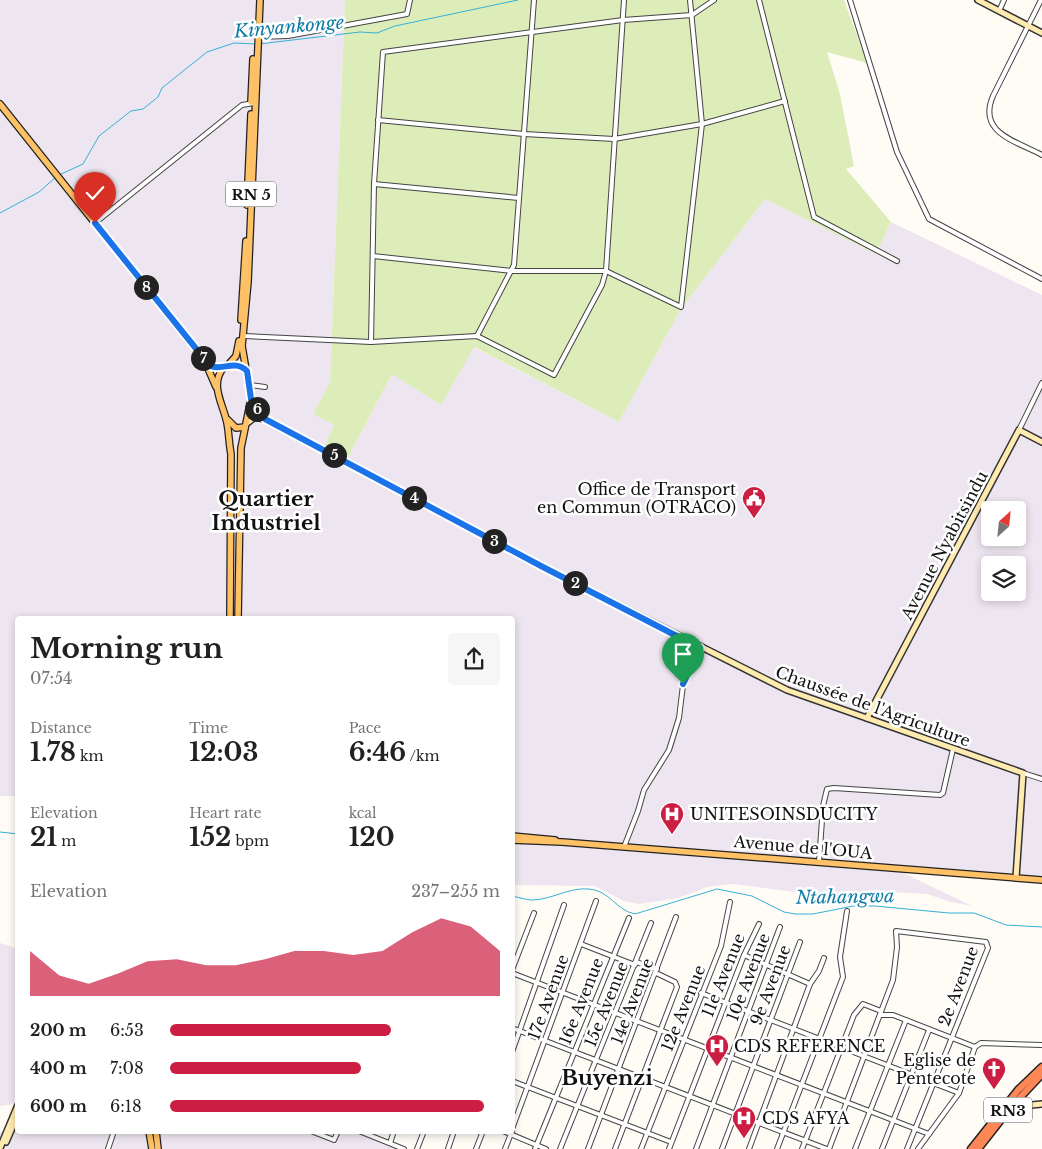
<!DOCTYPE html>
<meta charset="utf-8">
<style>
:root{--surface:#fff;--page:#f6f6f6;--text:#222;--muted:#767676;--accent:#cc1d42}
body{margin:0;font-family:"Libre Baskerville",serif;background:var(--page);color:var(--text);height:100vh;display:flex;flex-direction:column;font-size:19px;white-space:nowrap}
*{box-sizing:border-box;margin:0}
p{font-size:16px;color:var(--muted)}
.icon{flex:none;width:28px;height:28px;fill:none;stroke:currentColor;stroke-width:2;stroke-linecap:round;stroke-linejoin:round}
.map{position:relative;flex:1;overflow:hidden}
.details{position:absolute;left:15px;top:616px;width:500px;height:518px;display:flex;flex-direction:column;background:var(--surface);border-radius:5px;box-shadow:0 2px 8px #0003}
.details>*{flex:none}
.needle{width:32px;rotate:27deg}
.fabs{position:absolute;left:981px;top:501px;display:grid;gap:10px}
.fabs a{display:grid;place-items:center;width:45px;height:45px;border-radius:5px;background:var(--surface);box-shadow:0 2px 8px #0003;font-size:25px}
.pin{position:absolute;display:grid;place-items:center;width:42px;height:42px;color:#fff;margin:-51px -21px;border-radius:50% 50% 50% 0;rotate:-45deg;box-shadow:0 0 5px #0007}
.pin .icon{rotate:45deg}
.km{position:absolute;width:25px;height:25px;margin:-12px;border-radius:50%;background:#222;color:#fff;font-size:14px;line-height:25px;text-align:center}
.round{display:grid;place-items:center;flex:none;width:52px;height:52px;border-radius:5px;background:var(--page)}
.overview{display:flex;align-items:center;justify-content:space-between;height:85px;padding:0 15px}
h1{font-size:28px;font-weight:700;line-height:38px}
.stats{display:grid;grid-template-columns:repeat(3,1fr);gap:8px;height:85px;padding:5px 15px}
.stats div{display:grid;align-content:center}
.stats b{font-size:25px;font-weight:700}
.stats small{font-size:14px;font-weight:400}
.stats p{font-size:14px}
.chart{height:140px;padding:10px 15px}
.chart p{display:flex;justify-content:space-between}
.chart svg{width:100%;height:90px;margin-top:5px;fill:var(--accent);opacity:.7}
ul{padding:0 15px;list-style:none;font-size:16px}
li{display:grid;grid-template-columns:80px 60px 1fr;align-items:center;height:38px}
li i{height:12px;border-radius:6px;background:var(--accent)}
.map>svg:first-child{display:block}
</style>
<div class="map">
<svg width="1042" height="1149" viewBox="0 0 1042 1149">
<rect width="100%" height="100%" fill="#fffbf5"/>
<!-- industrial -->
<g fill="#ede5ef" fill-rule="evenodd">
<path d="M 0,0 L 345,0 L 330,382 L 313,414 L 335,425 L 327,442 L 349,456 L 392,374 L 473,347 L 619,422 L 681,309 L 765,199 L 876,254 L 891,222 L 1042,295 L 1042,881 L 897,870 L 972,906 L 951,902 L 927,894 L 872,891 L 832,897 L 733,884 L 707,887 L 678,898 L 639,904 L 624,901 L 595,886 L 513,885 L 512,619 L 18,619 L 17,796 L 0,796 ZM 990,510 L 1018,510 L 1018,538 L 990,538 ZM 990,565 L 1018,565 L 1018,592 L 990,592 Z"/>
<polygon points="0,943 18,949 17,1094 13,1104 0,1106"/>
<polygon points="17,1118 18,1131 362,1131 407,1149 0,1149 0,1132 13,1129"/>
</g>
<!-- green -->
<polygon fill="#ddedba" points="345,0 844,0 867,63 827,52 840,94 854,166 846,169 891,222 876,254 765,199 681,309 619,422 474,347 441,405 392,374 349,456 326,444 334,425 313,414 330,382"/>
<g fill="none" stroke-linecap="round" stroke-linejoin="round">
<!-- stream -->
<g stroke="#37b0d7" stroke-width="1">
<polyline points="259,44 360,32 377,33 395,26 518,0"/>
<polyline points="59,175 83,164 99,136 131,111 143,109 158,97 162,88 207,52 234,43 255,44"/>
<polyline points="0,213 39,192 56,177"/>
<polyline points="0,832 18,834"/>
<path d="M 512,896 C 518,897 526,900 532,900 C 551,900 569,887 589,889 C 609,890 617,911 635,914 L 717,889 L 752,896 L 784,912 L 795,914 L 813,914 L 853,906 L 875,906 L 949,913 L 974,913 L 1006,925 L 1042,927"/>
</g>
<!-- street casing -->
<g stroke="#444" stroke-width="6">
<g id="street">
<polyline points="759,0 814,217 897,261"/>
<polyline points="850,0 897,152 929,219 1042,279"/>
<path d="M 1041,0 L 993,96 C 977,133 1016,141 1042,155"/>
<polyline points="999,11 1004,0"/>
<polyline points="258,37 288,36 407,14 410,0"/>
<polyline points="378,120 524,134 614,139 702,124 785,101"/>
<polyline points="374,184 519,198"/>
<polyline points="95,223 242,105 254,103"/>
<polyline points="373,256 513,271 606,271 681,307 702,124 690,0"/>
<polyline points="243,336 371,342 477,336 554,375 602,285 606,271 624,0"/>
<polyline points="477,336 514,265 534,0"/>
<polyline points="371,342 374,184 383,52 623,20 692,15 714,0"/>
<polyline points="250,385 265,387"/>
<polyline points="255,403 264,404"/>
<polyline points="1019,430 1042,383"/>
<polyline points="1023,773 1042,779"/>
<polyline points="624,847 638,811 644,790 669,750 679,718 683,685 700,648"/>
<polyline points="819,862 823,806 827,789 834,788 940,795 943,793 953,749"/>
<polyline points="581,944 635,965"/>
<polyline points="744,955 810,984 749,1149"/>
<polyline points="636,962 657,969"/>
<polyline points="512,970 534,913"/>
<polyline points="512,973 929,1134"/>
<polyline points="810,984 819,971 824,958"/>
<polyline points="701,993 959,1093"/>
<polyline points="880,1015 893,1015 975,1047 981,1043 1042,1045"/>
<polyline points="512,1028 827,1149"/>
<polyline points="512,1052 564,905"/>
<polyline points="512,1081 671,1142"/>
<polyline points="512,1129 596,901"/>
<polyline points="311,1131 334,1140 338,1131"/>
<polyline points="359,1131 404,1149"/>
<polyline points="503,1131 546,1149"/>
<polyline points="390,1143 394,1131"/>
<polyline points="108,1149 114,1131"/>
<polyline points="417,1149 424,1131"/>
<polyline points="448,1149 454,1131"/>
<polyline points="476,1149 483,1131"/>
<polyline points="505,1149 512,1131"/>
<polyline points="535,1149 629,918"/>
<polyline points="560,1149 651,923"/>
<polyline points="588,1149 676,917"/>
<polyline points="615,1149 677,987 675,982 656,973"/>
<polyline points="641,1149 721,946 730,902"/>
<polyline points="669,1149 744,955 759,924"/>
<polyline points="696,1149 780,927"/>
<polyline points="722,1149 800,942"/>
<polyline points="777,1149 843,977 840,957 847,911"/>
<polyline points="802,1149 854,1015 863,1004 881,1011"/>
<polyline points="829,1149 893,980 897,947 896,931 986,942 988,948 907,1149"/>
<polyline points="855,1149 906,1020"/>
<polyline points="882,1149 929,1030"/>
<polyline points="918,1149 959,1093 975,1047"/>
</g>
</g>
<!-- secondary casing -->
<g stroke="#333" stroke-width="8">
<g id="secondary">
<polyline points="978,0 1042,33"/>
<polyline points="251,399 264,418"/>
<polyline points="247,423 255,417 265,419 541,566 787,690 1023,773 1016,878"/>
<polyline points="867,718 1019,430 1042,442"/>
<polyline points="1011,1107 1042,1104"/>
<polyline points="6,1142 18,1114"/>
<polyline points="0,1148 18,1105"/>
</g>
</g>
<!-- primary casing -->
<g stroke="#222" stroke-width="8">
<g id="primary">
<polyline points="251,102 253,59"/>
<path d="M 0,104 L 209,366 C 223,371 235,359 247,371"/>
<polyline points="247,205 251,114"/>
<polyline points="241,320 246,241"/>
<polyline points="206,364 216,387"/>
<polyline points="228,365 236,356 239,341"/>
<path d="M 224,367 C 209,385 223,403 227,423 C 229,433 229,444 231,454 L 230,619"/>
<polyline points="228,420 236,428 245,427"/>
<polyline points="238,619 241,448 251,399 242,346 248,282 260,0"/>
<polyline points="512,836 555,840"/>
<polyline points="512,840 562,842 1042,880"/>
<polyline points="149,1131 152,1149"/>
<polyline points="156,1131 158,1149"/>
</g>
</g>
<!-- highway casing -->
<g stroke="#222" stroke-width="9">
<g id="highway">
<polyline points="971,1149 1018,1090 1042,1067"/>
<polyline points="978,1149 1011,1107 1042,1074"/>
</g>
</g>
<!-- street -->
<use href="#street" stroke="#fff" stroke-width="4"/>
<!-- secondary -->
<use href="#secondary" stroke="#ffeab0" stroke-width="5"/>
<!-- primary -->
<use href="#primary" stroke="#ffc165" stroke-width="5.5"/>
<!-- highway -->
<use href="#highway" stroke="#fd8755" stroke-width="6"/>
</g>
<g fill="none" stroke-linecap="round" stroke-linejoin="round">
<!-- route casing -->
<g stroke="#fff" stroke-width="10">
<path id="route" d="M 95,223 L 210,366 C 223,371 235,359 247,371 L 251,399 L 265,419 L 541,566 L 700,648 L 683,684"/>
</g>
<!-- route -->
<use href="#route" stroke="#1a73e8" stroke-width="6"/>
</g>
<!-- icons -->
<defs>
<g id="civic-pin" transform="scale(1.25)"><path d="M0 17L-7.5 6A9.5 9.5 0 1 1 7.5 6Z" fill="#cc1d42" stroke="#fff"/><path d="M-.6-6.5H3V-4.5H.6V-3L4-1V1h2V6H-6V1h2V-1L-.6-3ZM-1.2 2.5V6h2.4V2.5Z" fill="#fff"/></g>
<g id="hospital-pin" transform="scale(1.25)"><path d="M0 17L-7.5 6A9.5 9.5 0 1 1 7.5 6Z" fill="#cc1d42" stroke="#fff"/><path d="M-5-5h3v3.5h4V-5h3V5h-3V1.5h-4V5h-3Z" fill="#fff"/></g>
<g id="church-pin" transform="scale(1.25)"><path d="M0 17L-7.5 6A9.5 9.5 0 1 1 7.5 6Z" fill="#cc1d42" stroke="#fff"/><path d="M-1.2-6h2.4v3.5h3.3v2.4h-3.3V6h-2.4V-.1h-3.3v-2.4h3.3Z" fill="#fff"/></g>
</defs>
<g fill-rule="evenodd">
<use href="#civic-pin" x="754" y="498"/>
<use href="#hospital-pin" x="672" y="814"/>
<use href="#hospital-pin" x="717" y="1046"/>
<use href="#church-pin" x="994" y="1069"/>
<use href="#hospital-pin" x="744" y="1118"/>
</g>
<g text-anchor="middle" dominant-baseline="central" stroke-width="5" stroke-linejoin="round" paint-order="stroke">
<!-- shield labels -->
<g fill="#fff" stroke="#585858" stroke-width="1">
<rect x="226" y="181.5" width="50" height="25" rx="4"/>
<rect x="984" y="1097.5" width="48" height="25" rx="4"/>
</g>
<g font-size="15" font-weight="bold" fill="#111">
<text x="251" y="194">RN 5</text>
<text x="1008" y="1110">RN3</text>
</g>
<!-- poi labels -->
<g font-size="16" fill="#111" stroke="#fff" text-anchor="start">
<text x="736" y="489" text-anchor="end">Office de Transport<tspan x="736" dy="18">en Commun (OTRACO)</tspan></text>
<text x="690" y="814">UNITESOINSDUCITY</text>
<text x="734" y="1046">CDS REFERENCE</text>
<text x="976" y="1060" text-anchor="end">Eglise de<tspan x="976" dy="18">Pentecote</tspan></text>
<text x="762" y="1118">CDS AFYA</text>
</g>
<!-- street labels -->
<g font-size="16" fill="#111" stroke="#fff">
<text transform="translate(944 545) rotate(-62)">Avenue Nyabitsindu</text>
<text transform="translate(873 706) rotate(20)">Chaussée de l'Agriculture</text>
<text transform="translate(803 847) rotate(5)">Avenue de l'OUA</text>
<text transform="translate(723 975) rotate(-68)">11e Avenue</text>
<text transform="translate(748 977) rotate(-69)">10e Avenue</text>
<text transform="translate(770 985) rotate(-69)">9e Avenue</text>
<text transform="translate(958 986) rotate(-69)">2e Avenue</text>
<text transform="translate(548 997) rotate(-70)">17e Avenue</text>
<text transform="translate(581 1001) rotate(-68)">16e Avenue</text>
<text transform="translate(632 1001) rotate(-69)">14e Avenue</text>
<text transform="translate(606 1004) rotate(-68)">15e Avenue</text>
<text transform="translate(683 1008) rotate(-68)">12e Avenue</text>
</g>
<!-- water labels -->
<g font-size="18" font-style="italic" fill="#0f7ca5" stroke="#fff">
<text transform="translate(289 27) rotate(-5)">Kinyankonge</text>
<text transform="translate(845 897) rotate(-1)">Ntahangwa</text>
</g>
<!-- district labels -->
<g font-size="21" font-weight="bold" fill="#111" stroke="#fff">
<text x="266" y="499">Quartier<tspan x="266" dy="24">Industriel</tspan></text>
<text x="607" y="1078">Buyenzi</text>
</g>
</g>
</svg>
<div class="fabs">
<a><svg class="needle" viewBox="-14 -14 28 28"><path d="M0-13l5 13h-10z" fill="#e53935"/><path d="M0 13l5-13h-10z" fill="#767676"/></svg></a>
<a><svg class="icon" aria-label="layers" viewBox="0 0 24 24"><path d="M12 4l9 5-9 5-9-5zM3 14l9 5 9-5"/></svg></a>
</div>
<div class="pin" style="left:683px;top:684px;background:#1e9e55"><svg class="icon" aria-label="arrive" viewBox="0 0 24 24"><path d="M6 21V4h12l-3 4 3 4H6"/></svg></div>
<div class="pin" style="left:95px;top:223px;background:#d93025"><svg class="icon" aria-label="check" viewBox="0 0 24 24"><path d="M5 12l5 5 9-10"/></svg></div>
<b class="km" style="left:575px;top:583px">2</b>
<b class="km" style="left:494px;top:541px">3</b>
<b class="km" style="left:414px;top:498px">4</b>
<b class="km" style="left:334px;top:455px">5</b>
<b class="km" style="left:257px;top:409px">6</b>
<b class="km" style="left:203px;top:358px">7</b>
<b class="km" style="left:146px;top:287px">8</b>
<section class="details">
<div class="overview"><div><h1>Morning run</h1><p>07:54</p></div><a class="round"><svg class="icon" aria-label="share" viewBox="0 0 24 24"><path d="M12 15V3M7 8l5-5 5 5M5 13v7h14v-7"/></svg></a></div>
<div class="stats">
<div><p>Distance</p><b>1.78<small> km</small></b></div>
<div><p>Time</p><b>12:03</b></div>
<div><p>Pace</p><b>6:46<small> /km</small></b></div>
</div>
<div class="stats">
<div><p>Elevation</p><b>21<small> m</small></b></div>
<div><p>Heart rate</p><b>152<small> bpm</small></b></div>
<div><p>kcal</p><b>120</b></div>
</div>
<div class="chart"><p><span>Elevation</span>237–255 m</p>
<svg viewBox="0 0 160 44" preserveAspectRatio="none"><path d="M0 44V22L10 34L20 38L30 33L40 27L50 26L60 29L70 29L80 26L90 22L100 22L110 24L120 22L130 13L140 6L150 10L160 22V44z"/></svg>
</div>
<ul>
<li><b>200 m</b>6:53<i style="width:67%"></i></li>
<li><b>400 m</b>7:08<i style="width:58%"></i></li>
<li><b>600 m</b>6:18<i style="width:95%"></i></li>
</ul>
</section>
</div>
